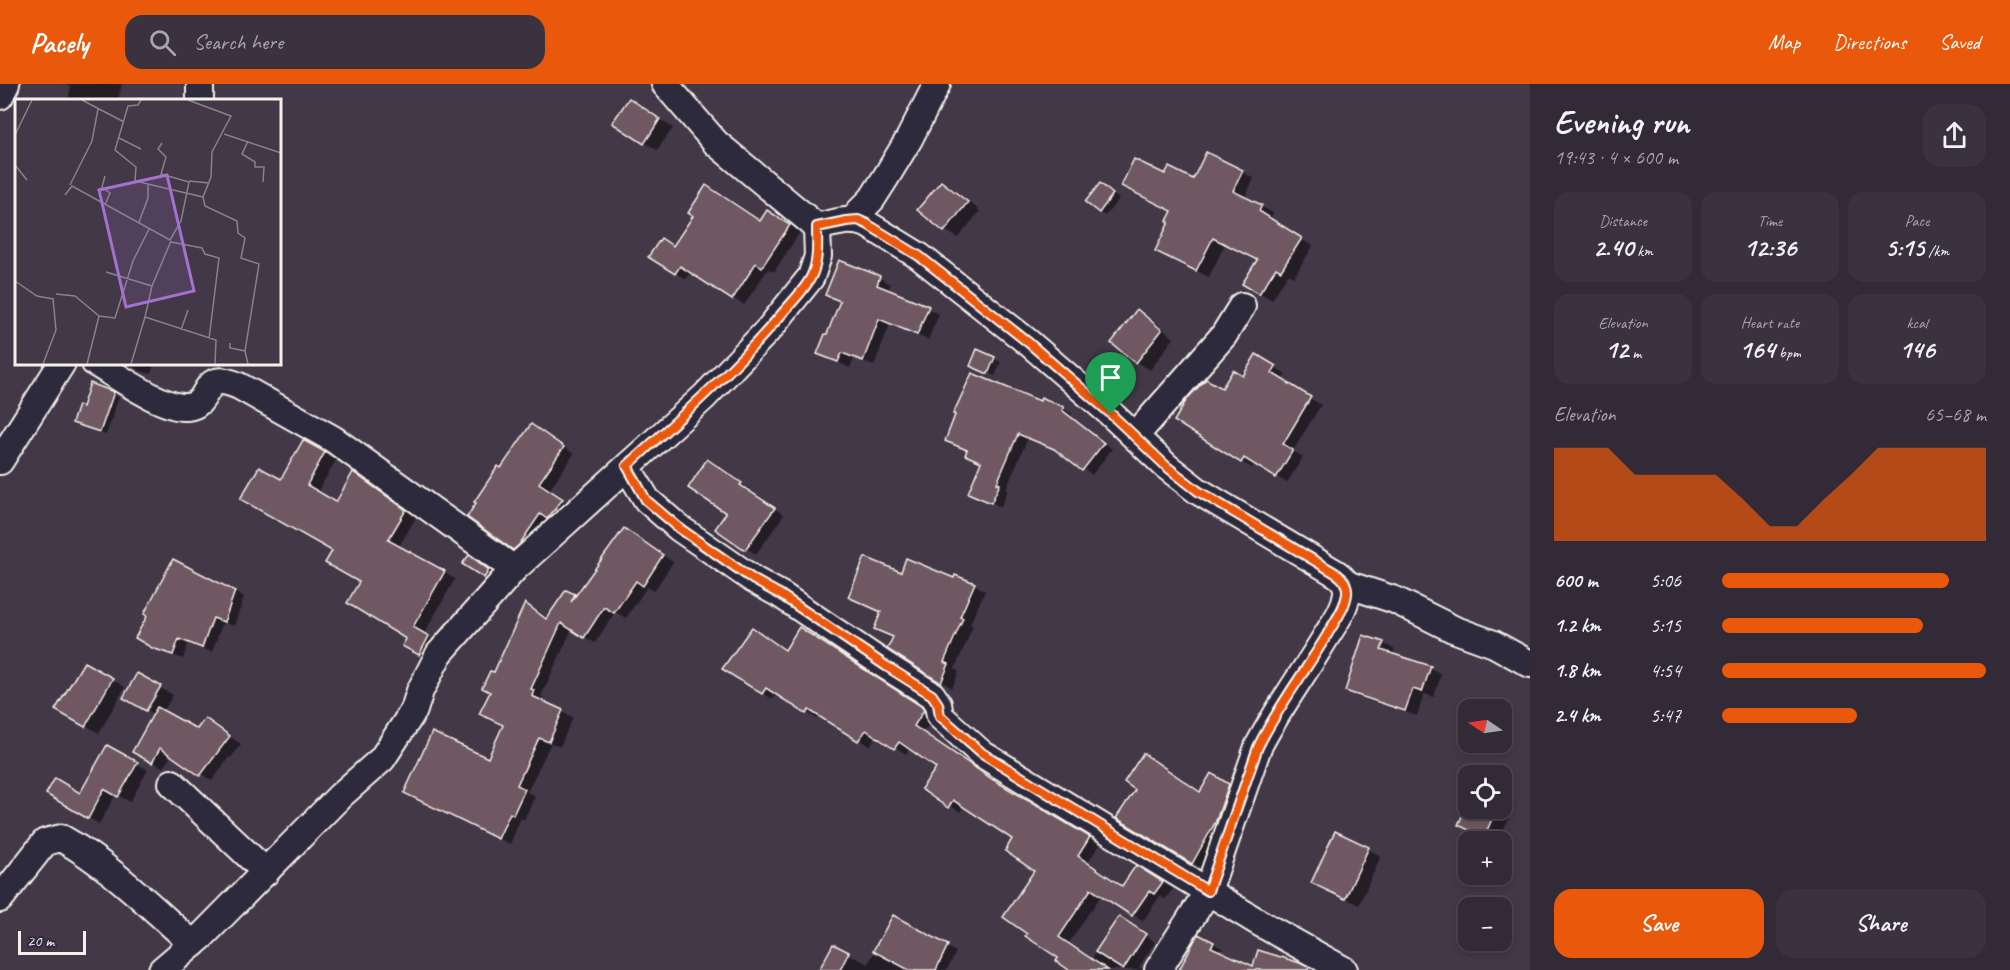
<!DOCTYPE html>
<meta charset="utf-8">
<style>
:root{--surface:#322a36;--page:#3a323e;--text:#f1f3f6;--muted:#a8a7ad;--line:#4d4651;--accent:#ea580c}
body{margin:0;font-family:Caveat,sans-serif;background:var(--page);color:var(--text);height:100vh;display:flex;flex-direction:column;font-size:22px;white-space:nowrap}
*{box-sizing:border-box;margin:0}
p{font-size:20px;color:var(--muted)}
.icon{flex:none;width:33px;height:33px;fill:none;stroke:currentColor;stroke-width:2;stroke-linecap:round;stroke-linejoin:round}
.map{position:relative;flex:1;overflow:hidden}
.panel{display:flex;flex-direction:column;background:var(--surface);width:480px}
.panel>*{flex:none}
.needle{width:39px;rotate:283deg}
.tools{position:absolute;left:1458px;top:615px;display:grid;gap:12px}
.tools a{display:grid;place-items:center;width:54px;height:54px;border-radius:12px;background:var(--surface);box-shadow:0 3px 9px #0003,0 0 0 2px var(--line);font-size:30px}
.scale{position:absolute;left:18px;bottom:15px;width:68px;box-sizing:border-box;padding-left:6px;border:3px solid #f4f1e8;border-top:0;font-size:16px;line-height:21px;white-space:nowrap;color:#f4f1e8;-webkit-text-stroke:4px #2f2a3d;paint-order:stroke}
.pin{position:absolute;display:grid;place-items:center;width:51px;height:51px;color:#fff;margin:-62px -26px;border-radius:50% 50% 50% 0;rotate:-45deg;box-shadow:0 0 6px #0007}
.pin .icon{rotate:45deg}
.round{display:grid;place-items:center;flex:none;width:63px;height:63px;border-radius:18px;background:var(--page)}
.head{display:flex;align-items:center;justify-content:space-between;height:102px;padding:0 24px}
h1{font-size:33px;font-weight:600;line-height:45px}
.stats{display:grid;grid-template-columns:repeat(3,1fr);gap:9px;height:102px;padding:6px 24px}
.stats div{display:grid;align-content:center;border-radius:15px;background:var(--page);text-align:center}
.stats b{font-size:26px;font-weight:600}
.stats small{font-size:16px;font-weight:400}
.stats p{font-size:16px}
.chart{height:168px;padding:12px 24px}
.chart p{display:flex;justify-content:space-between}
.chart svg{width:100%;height:108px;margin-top:6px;fill:var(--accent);opacity:.7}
.primary-button{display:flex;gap:12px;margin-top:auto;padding:12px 24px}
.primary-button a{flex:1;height:69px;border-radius:18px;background:var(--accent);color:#fff;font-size:24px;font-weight:600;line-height:69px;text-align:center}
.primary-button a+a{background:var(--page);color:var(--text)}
ul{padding:0 24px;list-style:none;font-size:20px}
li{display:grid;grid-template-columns:96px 72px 1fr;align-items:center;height:45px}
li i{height:15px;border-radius:8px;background:var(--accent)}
header{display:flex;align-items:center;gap:36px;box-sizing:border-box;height:84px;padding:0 30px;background:var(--accent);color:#fff}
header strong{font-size:28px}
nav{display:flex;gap:33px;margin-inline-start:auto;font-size:21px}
.search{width:420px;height:54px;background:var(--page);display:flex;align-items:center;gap:15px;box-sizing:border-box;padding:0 21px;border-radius:18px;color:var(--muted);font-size:22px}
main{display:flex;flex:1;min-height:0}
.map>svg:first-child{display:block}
</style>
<header>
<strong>Pacely</strong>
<div class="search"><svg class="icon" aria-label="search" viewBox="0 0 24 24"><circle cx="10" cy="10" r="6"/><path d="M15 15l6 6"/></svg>Search here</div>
<nav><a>Map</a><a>Directions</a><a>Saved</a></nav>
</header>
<main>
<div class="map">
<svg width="1530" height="886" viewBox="0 0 1530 886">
<rect width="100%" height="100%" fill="#423848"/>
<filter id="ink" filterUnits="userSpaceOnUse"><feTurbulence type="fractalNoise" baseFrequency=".0167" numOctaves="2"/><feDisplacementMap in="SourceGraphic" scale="12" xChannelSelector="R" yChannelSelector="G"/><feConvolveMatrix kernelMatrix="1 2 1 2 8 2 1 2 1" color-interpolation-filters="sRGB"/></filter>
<g filter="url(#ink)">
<!-- shadow -->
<g fill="#0007">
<polygon points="61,0 122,0 118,16 68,16 71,2"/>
<polygon points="642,23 673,44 657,66 645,59"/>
<polygon points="1207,70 1254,94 1245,114 1273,129 1270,136 1313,162 1294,193 1288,190 1272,216 1244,199 1258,176 1225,160 1209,193 1157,167 1171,138 1174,127 1166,92 1194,97"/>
<polygon points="941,99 955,106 980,127 958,154 945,146"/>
<polygon points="1106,105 1119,115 1105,132 1099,128"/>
<polygon points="779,134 800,148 774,188 768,185 744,221 691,188 686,195 675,189 674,163"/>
<polygon points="879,194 890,200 888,207 939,230 928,256 890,240 874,282 854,274 850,284 819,269 828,252 841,218 827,210"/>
<polygon points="1138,227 1151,235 1174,254 1150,286 1137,278"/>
<polygon points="978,267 1001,278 995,292 978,285"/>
<polygon points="1257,272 1286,290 1282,296 1321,321 1293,367 1303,373 1287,399 1255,380 1252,384 1242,378 1223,306 1244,293"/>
<polygon points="126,279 154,279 151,290 140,287"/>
<polygon points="113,310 119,313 106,351 74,338 83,325"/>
<polygon points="1041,319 1063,324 1072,330 1071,333 1112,365 1092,391 1059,367 1028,354 1006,405 1008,406 1001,423 970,408"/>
<polygon points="542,348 574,370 549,406 572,422 525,471 514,464 501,386"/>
<polygon points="304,358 336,376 317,409 337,420 354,390 365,396 416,433 399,463 455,495 424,550 440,560 431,576 404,561 408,554 334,467 282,397"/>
<polygon points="718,383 751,406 750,408 784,431 756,470 746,464 728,429"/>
<polygon points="635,452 673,478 654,507 647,503 626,534 615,528 595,559 572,545 541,612 544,614 542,618 573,633 560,663 551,659 527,708 535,712 524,736 521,734 510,760 417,715 489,676 505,641 491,608 526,521 547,536 567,508 577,513"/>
<polygon points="475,476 495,490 491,496 485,493"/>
<polygon points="901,490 955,496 974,500 985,507 970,540 973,542 955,585 959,588 952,604 889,564 894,554 876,544 883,528 850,513"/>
<polygon points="235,508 244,513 234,542 223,538 212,568 188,560 183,575 164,568 137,553"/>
<polygon points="810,551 932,630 934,633 923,649 1003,703 1100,761 1087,779 1123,804 1137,783 1173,805 1165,815 1160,812 1143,837 1102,810 1068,860 1091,876 1120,834 1155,858 1139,883 1143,886 1072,886 1060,874 1036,786 1014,755 964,722 960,728 923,705 938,683 910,664 906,670 877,651 870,662 820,631 817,635 777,609 773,615 762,609 786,567"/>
<polygon points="1383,559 1395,566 1393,571 1430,584 1441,590 1434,613 1424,610 1417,632 1358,613 1347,607"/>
<polygon points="85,580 125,603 99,649 57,625"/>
<polygon points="138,591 173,611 163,628 197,647 205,636 241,660 231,674 229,673 212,697 172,670 164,684 134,667 154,630 125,614"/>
<polygon points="108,663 148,686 130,718 116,710 99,740 48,709 81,711"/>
<polygon points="1212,691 1239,707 1203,785 1118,734 1137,705 1201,709"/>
<polygon points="1502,713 1515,721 1498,758 1460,740 1468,722 1468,724 1502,724"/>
<polygon points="1336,749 1381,772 1359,821 1326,805"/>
<polygon points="893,833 956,868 947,886 820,886 833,862 868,880"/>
<polygon points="1199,852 1224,865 1222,869 1225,886 1178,886"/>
</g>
<!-- building -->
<g fill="#705962" stroke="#f4f1e8" stroke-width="1.5">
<polygon points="629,14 660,35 644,60 612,39"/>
<polygon points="1206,68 1243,86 1233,107 1262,121 1259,127 1302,154 1281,187 1276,184 1259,210 1242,200 1257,176 1213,154 1196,187 1155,167 1169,138 1167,137 1172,127 1121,102 1134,75 1165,90 1169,83 1193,95"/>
<polygon points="941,97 968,118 944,148 917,126"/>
<polygon points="1100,99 1113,110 1099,129 1085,118"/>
<polygon points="706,101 760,137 767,126 790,141 762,183 756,179 732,216 680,182 675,190 648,173 661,154 673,162 693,132 688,129"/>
<polygon points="839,176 880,192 877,201 929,222 917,251 879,235 863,277 842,269 838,278 817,270 825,250 827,250 840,217 825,211"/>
<polygon points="1137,225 1162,246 1136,279 1111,259"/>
<polygon points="977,265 995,273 988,290 970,282"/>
<polygon points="1256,270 1276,282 1272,289 1311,313 1283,360 1293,366 1276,394 1244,374 1241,379 1174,337 1187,315 1206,295 1222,304 1233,286 1243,292"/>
<polygon points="972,289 1040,317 1041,313 1064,323 1062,326 1104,359 1082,387 1054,365 1018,350 997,399 1000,400 991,419 968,409 981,378 965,371 967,366 945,357 955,331 953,330"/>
<polygon points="90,299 114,308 100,348 72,339 78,321 82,323"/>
<polygon points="531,340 564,363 539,399 563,415 547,435 540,430 519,461 513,466 467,433 476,419 474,418 498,382 501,384"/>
<polygon points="303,356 325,368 307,401 336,418 353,388 406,426 388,456 445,487 413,543 429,552 419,571 402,562 406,555 347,519 359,498 325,479 332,467 240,415 259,383 281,395"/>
<polygon points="707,375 742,399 740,401 775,424 745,466 715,445 726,429 688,404"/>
<polygon points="624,444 663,471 643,502 636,497 614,529 604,523 584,554 561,539 531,605 534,606 532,612 563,626 549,658 539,654 517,701 525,705 513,731 510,729 498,755 404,709 432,648 488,674 503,641 479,630 490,608 482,604 490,587 494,588 525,519 546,535 566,506 575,510 571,518"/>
<polygon points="469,471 489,486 484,494 462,480"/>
<polygon points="865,473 901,488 906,474 954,494 955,491 975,499 960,533 963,534 944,578 949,580 941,599 887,565 893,553 874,545 881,528 848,513"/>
<polygon points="173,475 235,507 224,538 213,534 202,564 179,555 173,571 152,564 135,554 147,532 144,530"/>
<polygon points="752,543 785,566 799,543 921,622 924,626 914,642 992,695 1090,753 1078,772 1122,802 1136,781 1163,798 1154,810 1149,807 1132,832 1091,805 1059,853 1108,886 1069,886 1056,877 1058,874 1025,852 1027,850 1003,833 1034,787 1005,767 1012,755 953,716 948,724 921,705 936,684 899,658 894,665 866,646 858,657 809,626 806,630 766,604 762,610 722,585"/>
<polygon points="1363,551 1384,558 1381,566 1431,582 1422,608 1413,605 1405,627 1345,607"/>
<polygon points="84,578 113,594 85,643 55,626"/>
<polygon points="137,589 161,602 146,627 123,614"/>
<polygon points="157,623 197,645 205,634 230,652 200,692 160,664 152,679 132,668"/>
<polygon points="107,661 138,678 118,713 104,705 88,735 46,710 55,694 80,709"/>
<polygon points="1143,669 1200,708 1211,689 1229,700 1216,737 1192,780 1116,734 1135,706 1124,698"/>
<polygon points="1468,719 1468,724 1497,724 1484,753 1458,741"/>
<polygon points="1335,747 1369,763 1345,815 1311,799"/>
<polygon points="893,831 948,861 936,886 909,886 873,867"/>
<polygon points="1119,832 1146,850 1123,886 1095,868"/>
<polygon points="1198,850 1214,858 1211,863 1253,882 1258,866 1300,879 1309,883 1308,886 1179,886"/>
<polygon points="833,860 849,868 840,886 819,886"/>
</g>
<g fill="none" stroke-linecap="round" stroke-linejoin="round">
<!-- minor casing -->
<g stroke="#f4f1e8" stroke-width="30">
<g id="minor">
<polyline points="200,0 200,16"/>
<polyline points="0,12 6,0"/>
<polyline points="854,137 859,128 872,115 886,93 909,55 937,0"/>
<path d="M 817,143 C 834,139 850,133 867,140 L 919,172 L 1029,259 L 1111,330 L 1166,382 L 1198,407 L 1337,490 C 1344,495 1348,501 1347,509 C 1345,525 1335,538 1327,551 C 1305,588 1278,624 1258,663 L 1208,807 L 1158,886"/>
<path d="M 95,279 C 116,291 163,325 187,323 C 213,321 199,284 239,302 L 333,355 L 514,485"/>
<polyline points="1135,352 1224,251 1242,222"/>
<polyline points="0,377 62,279"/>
<polyline points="627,383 647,416 679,444 754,496 781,511 886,582 932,611 938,620 940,632 982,670 1258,838 1344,886"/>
<polyline points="1346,500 1395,516 1453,545 1494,560 1530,580"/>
<polyline points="172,699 266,788"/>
<path d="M 0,815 L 45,758 L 61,754 C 110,781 151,823 193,860"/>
<polyline points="162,886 202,852 340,712 382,675 414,626 420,607 439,570 514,485 704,313 770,244 811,193 818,172 817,143 716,59 665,0"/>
</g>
</g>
<!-- minor -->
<use href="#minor" stroke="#2f2a3d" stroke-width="26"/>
</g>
</g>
<g fill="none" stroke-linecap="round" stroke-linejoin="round" filter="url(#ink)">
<!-- route casing -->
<g stroke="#fff" stroke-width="12">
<path id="route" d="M 858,136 L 867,140 L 919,172 L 1029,259 L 1111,330 L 1166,382 L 1198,407 L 1337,490 C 1344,495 1348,501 1347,510 C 1345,525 1334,538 1327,551 C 1305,588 1277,624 1258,663 L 1208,807 L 982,669 L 940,632 L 938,620 L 932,611 L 886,582 L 781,511 L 754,496 L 679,444 L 646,416 L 627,382 C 680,334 733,287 780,232 C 790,220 804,207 811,193 C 819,177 817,160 817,143 L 846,137 Z"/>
</g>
<!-- route -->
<use href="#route" stroke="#ea580c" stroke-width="8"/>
</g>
<!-- overview -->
<g transform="translate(15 15)">
<rect width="266" height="266" fill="#423848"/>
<path fill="none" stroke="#898288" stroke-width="1.5" d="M 67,1 L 109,23M 126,1 L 123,6 L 113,7 L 100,51 L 121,68 L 120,82 L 188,98 L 196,78 L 197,53 L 216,17 L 173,1M 209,35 L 266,54M 0,36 L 17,1M 104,39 L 126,50M 233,42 L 227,55 L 240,63 L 240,68 L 249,68 L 248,83M 0,66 L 12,81M 90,77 L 87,88 L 95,94 L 90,106M 174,82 L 194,84M 55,86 L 77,42 L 83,10M 50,96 L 57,87 L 155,141 L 166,122 L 174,83 L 146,75 L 151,58 L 143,50 L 147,44M 188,98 L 190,107 L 222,122 L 223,134 L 230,139 L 226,159 L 244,165 L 230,252M 124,123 L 133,99 L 133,86M 156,143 L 187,149 L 190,155 L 204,159 L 194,240M 91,173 L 137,187 L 156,142M 0,182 L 22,197 L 38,200 L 41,231 L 28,265M 137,187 L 130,218 L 201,241 L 200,265M 41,195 L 60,197 L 84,217M 166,231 L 173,211M 215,244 L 215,249 L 230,252 L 233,265M 72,265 L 84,217 L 100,219 L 118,162 L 134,130M 116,265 L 130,218"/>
<path fill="#a571cd" fill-opacity="0.15" stroke="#a571cd" stroke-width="3" d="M 152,76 L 179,192 L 111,208 L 84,91 Z"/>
<rect width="266" height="266" fill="none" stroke="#f4f1e8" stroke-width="3"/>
</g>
</svg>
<div class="tools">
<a><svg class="needle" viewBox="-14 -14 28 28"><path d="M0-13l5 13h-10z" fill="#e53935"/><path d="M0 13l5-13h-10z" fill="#a8a7ad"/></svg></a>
<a><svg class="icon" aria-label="locate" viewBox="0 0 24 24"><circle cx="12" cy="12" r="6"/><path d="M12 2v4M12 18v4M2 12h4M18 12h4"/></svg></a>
<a>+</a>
<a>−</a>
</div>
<div class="scale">20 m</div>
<div class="pin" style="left:1111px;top:330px;background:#1e9e55"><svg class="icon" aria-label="arrive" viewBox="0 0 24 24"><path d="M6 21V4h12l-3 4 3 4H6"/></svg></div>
</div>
<section class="panel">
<div class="head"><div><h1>Evening run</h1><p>19:43 · 4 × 600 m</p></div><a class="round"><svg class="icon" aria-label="share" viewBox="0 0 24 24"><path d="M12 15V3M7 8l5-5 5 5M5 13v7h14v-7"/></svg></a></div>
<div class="stats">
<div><p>Distance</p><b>2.40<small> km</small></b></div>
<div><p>Time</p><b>12:36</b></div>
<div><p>Pace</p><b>5:15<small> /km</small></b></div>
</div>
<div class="stats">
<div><p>Elevation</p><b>12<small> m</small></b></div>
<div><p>Heart rate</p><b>164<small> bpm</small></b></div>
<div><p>kcal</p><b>146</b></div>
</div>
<div class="chart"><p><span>Elevation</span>65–68 m</p>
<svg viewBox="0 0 160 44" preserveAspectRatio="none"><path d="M0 44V6L10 6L20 6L30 17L40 17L50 17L60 17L70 27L80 38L90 38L100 27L110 17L120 6L130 6L140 6L150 6L160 6V44z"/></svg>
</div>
<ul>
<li><b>600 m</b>5:06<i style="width:86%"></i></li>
<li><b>1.2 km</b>5:15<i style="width:76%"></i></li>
<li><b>1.8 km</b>4:54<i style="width:100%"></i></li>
<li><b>2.4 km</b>5:47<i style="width:51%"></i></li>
</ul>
<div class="primary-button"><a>Save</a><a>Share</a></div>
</section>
</main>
